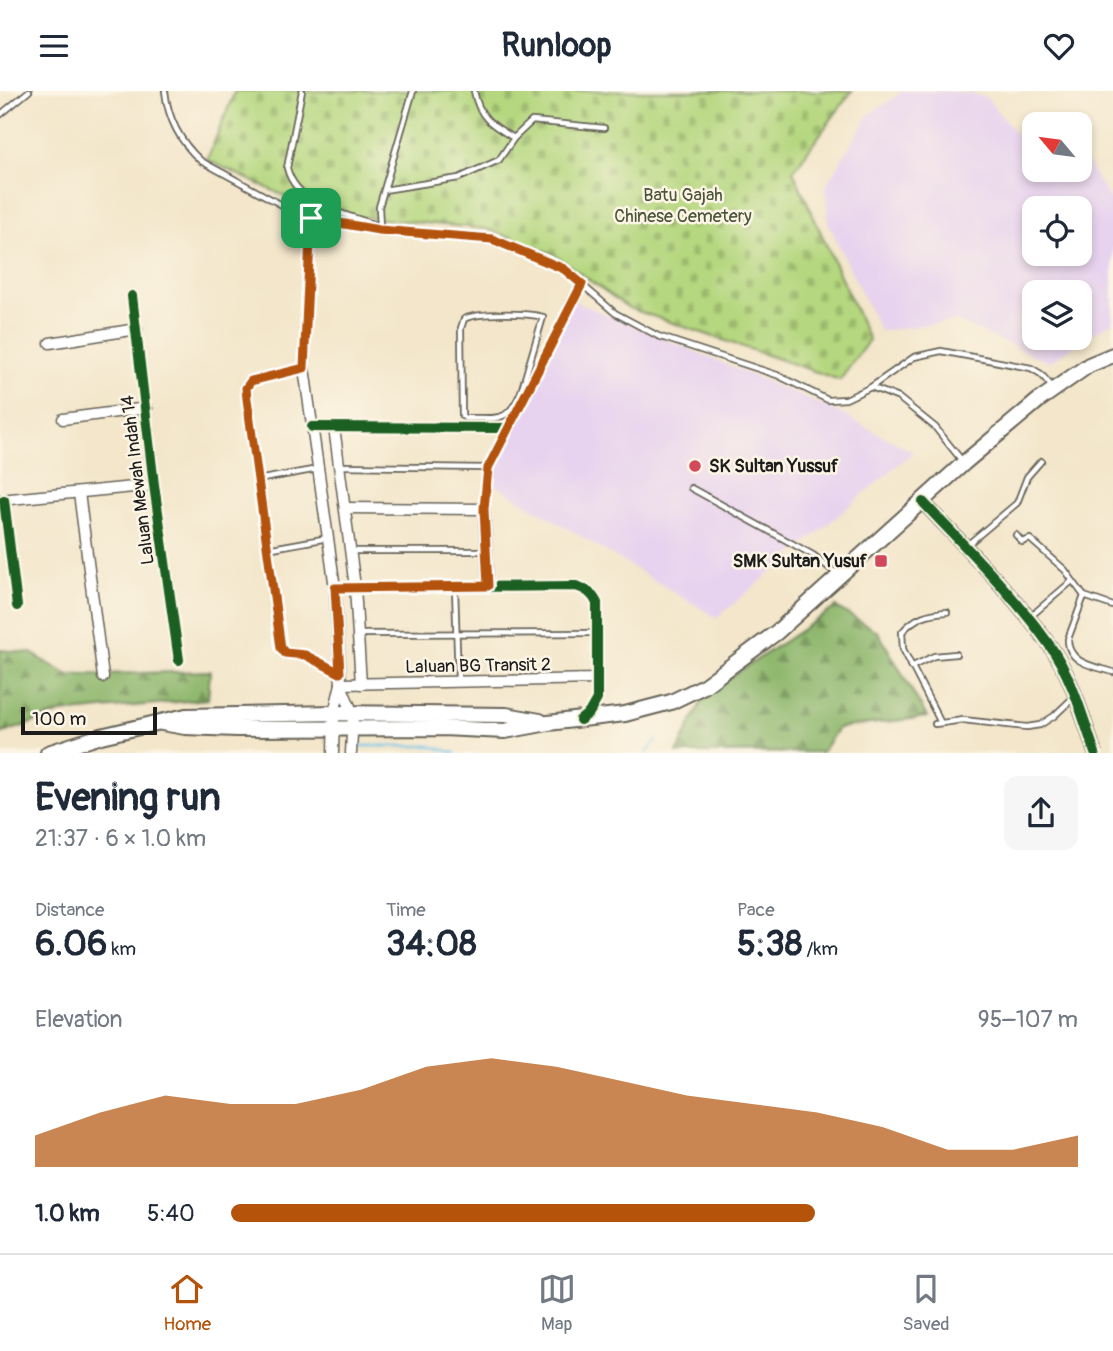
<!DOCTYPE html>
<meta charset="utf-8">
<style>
:root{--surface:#fff;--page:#f6f6f7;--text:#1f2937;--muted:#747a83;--line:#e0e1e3;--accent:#b45309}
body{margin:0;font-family:Pangolin,sans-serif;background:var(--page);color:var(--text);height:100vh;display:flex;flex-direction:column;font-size:26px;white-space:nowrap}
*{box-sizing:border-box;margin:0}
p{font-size:23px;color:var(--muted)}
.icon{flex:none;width:38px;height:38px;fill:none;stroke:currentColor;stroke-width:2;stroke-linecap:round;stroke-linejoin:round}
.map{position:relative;height:662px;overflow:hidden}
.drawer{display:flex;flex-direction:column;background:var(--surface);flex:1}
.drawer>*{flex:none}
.needle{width:46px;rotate:299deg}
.fabs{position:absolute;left:1022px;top:21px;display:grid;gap:14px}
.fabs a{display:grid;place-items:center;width:70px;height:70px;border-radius:14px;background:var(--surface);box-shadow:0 4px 10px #0003;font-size:35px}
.scale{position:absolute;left:21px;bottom:18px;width:136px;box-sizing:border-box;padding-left:7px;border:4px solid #1c1c1c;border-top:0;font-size:19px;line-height:24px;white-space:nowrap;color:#1c1c1c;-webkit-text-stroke:5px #fcf5e5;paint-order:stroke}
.pin{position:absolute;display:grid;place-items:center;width:60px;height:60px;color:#fff;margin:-30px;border-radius:14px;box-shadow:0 4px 10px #0006}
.round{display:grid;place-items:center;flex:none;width:74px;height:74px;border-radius:14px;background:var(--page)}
.headline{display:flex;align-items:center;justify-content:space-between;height:119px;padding:0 35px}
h1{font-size:38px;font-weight:700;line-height:52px}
.metrics{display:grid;grid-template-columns:repeat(3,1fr);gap:10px;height:119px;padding:7px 35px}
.metrics div{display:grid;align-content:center}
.metrics b{font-size:35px;font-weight:700}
.metrics small{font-size:19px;font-weight:400}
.metrics p{font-size:19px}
.chart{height:196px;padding:14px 35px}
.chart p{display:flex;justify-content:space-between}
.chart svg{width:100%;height:126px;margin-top:7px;fill:var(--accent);opacity:.7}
ul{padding:0 35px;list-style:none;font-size:23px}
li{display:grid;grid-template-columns:112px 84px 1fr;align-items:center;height:52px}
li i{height:18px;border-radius:9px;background:var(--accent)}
header{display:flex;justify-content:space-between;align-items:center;height:91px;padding:0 35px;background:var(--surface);font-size:32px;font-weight:700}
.tabs{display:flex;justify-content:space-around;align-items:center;height:98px;border-top:2px solid var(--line);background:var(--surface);font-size:19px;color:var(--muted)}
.tabs a{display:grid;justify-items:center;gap:4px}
.tabs .active{color:var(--accent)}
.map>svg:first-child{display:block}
</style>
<header><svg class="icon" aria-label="menu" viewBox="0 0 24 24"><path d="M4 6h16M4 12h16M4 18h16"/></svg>Runloop<svg class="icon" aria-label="heart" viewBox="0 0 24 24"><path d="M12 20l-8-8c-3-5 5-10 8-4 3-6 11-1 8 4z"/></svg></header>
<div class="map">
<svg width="1113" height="662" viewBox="0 0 1113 662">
<defs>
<pattern id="forest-firs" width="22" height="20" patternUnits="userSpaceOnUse" patternTransform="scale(1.75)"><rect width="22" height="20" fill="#90b86e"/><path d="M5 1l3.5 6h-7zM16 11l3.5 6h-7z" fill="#75955a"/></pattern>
<pattern id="cemetery-stones" width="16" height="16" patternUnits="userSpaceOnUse" patternTransform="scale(1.75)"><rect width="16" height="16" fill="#b5d77f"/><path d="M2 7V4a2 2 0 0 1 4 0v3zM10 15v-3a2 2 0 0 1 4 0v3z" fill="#9bb86d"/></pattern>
</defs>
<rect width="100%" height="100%" fill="#fcf5e5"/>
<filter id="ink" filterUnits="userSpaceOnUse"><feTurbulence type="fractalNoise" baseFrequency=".0143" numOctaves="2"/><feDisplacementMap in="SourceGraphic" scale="14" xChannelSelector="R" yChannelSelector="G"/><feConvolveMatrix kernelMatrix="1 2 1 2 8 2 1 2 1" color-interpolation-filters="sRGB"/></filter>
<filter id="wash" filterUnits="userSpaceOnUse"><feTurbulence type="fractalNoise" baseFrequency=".00686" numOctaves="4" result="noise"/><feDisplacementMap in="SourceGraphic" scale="28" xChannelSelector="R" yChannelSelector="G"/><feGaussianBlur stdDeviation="1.57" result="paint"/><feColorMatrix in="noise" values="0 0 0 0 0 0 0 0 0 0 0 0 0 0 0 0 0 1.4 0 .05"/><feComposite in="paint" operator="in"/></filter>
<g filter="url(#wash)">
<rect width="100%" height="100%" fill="#f3e6ca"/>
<!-- built -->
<g fill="#e7d2ef" fill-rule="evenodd">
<path d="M 903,0 L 949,0 L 985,5 L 1016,43 L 1034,38 L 1034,79 L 1080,79 L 1080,60 L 1113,113 L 1113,230 L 1049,271 L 956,230 L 880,240 L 828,132 L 826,94 L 869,24 ZM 1080,117 L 1080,163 L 1034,163 L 1034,117 ZM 1080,201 L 1080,247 L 1034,247 L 1034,201 Z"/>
<polygon points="572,209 834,319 913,361 717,527 487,389"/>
</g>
<!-- forest -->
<g fill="url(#forest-firs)" stroke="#566a45" stroke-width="2">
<polygon points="836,516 878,541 927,626 838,637 822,661 677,662 705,603"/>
<polygon points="0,559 31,562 68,584 210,580 208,608 60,622 0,643"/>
</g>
<!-- cemetery -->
<polygon fill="url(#cemetery-stones)" stroke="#687a4e" stroke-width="2" points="235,0 852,0 793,80 869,249 840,289 629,217 551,162 487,138 321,122 207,69"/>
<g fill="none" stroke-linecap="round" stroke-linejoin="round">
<!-- stream -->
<g stroke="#6cc1e8" stroke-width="2.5">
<polyline points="358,655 430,655 455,662"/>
<polyline points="647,662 657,649"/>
</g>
</g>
</g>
<g filter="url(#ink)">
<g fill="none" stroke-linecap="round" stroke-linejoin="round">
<!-- service casing -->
<g stroke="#676359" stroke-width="8">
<g id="service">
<path d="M 165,0 C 168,28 180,51 201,70 L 304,126 L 379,139 L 492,148 L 564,178 L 615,222 L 658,245 L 777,284 L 828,309 L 846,308 L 871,296 L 899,307 L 935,336 L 963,371"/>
<path d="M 302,0 L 287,77 C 296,115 348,124 380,135"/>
<polyline points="0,24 29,0"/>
<polyline points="514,47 532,30 604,37"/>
<path d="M 384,99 L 459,87 L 499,69 L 514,47 C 492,34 479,27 474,0"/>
<polyline points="311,127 304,277 251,290 246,297 247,308 281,557 285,562 305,564 339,582"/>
<polyline points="380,135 379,116 413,0"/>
<polyline points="871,296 914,266 941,260 1031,277 1041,283 1053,297"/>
<path d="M 521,301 C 507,334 497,326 465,327 L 462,325 L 461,237 L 464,228 C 478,221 527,222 543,226 L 521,301 L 527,301"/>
<polyline points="340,375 488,377"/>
<polyline points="257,389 318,378"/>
<polyline points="691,397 813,464 836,482"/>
<polyline points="484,417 488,377 582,193"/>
<polyline points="1016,444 1022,451 1030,448 1065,479 1084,505 1113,515"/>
<polyline points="966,455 1017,412 1027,386 1041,370"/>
<polyline points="267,458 328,447"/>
<polyline points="351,460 486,460"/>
<polyline points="455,497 458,590"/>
<path d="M 1084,505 L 1068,548 C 1068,573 1094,575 1113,581"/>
<polyline points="1031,525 1072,490"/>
<polyline points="360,543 596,542"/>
<polyline points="911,576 934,565 956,563"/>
<path d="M 941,632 L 903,558 L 902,541 C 915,526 928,522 947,521"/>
<polyline points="935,633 963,629 1027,636 1040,634 1054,625 1073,607"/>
</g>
</g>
<!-- minor casing -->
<g stroke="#676359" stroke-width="13">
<g id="minor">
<polyline points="132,205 154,394 179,569"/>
<polyline points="50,252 137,238"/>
<polyline points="304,277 335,497 341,593 334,622 333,662"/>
<polyline points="63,328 147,317"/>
<polyline points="312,336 507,337"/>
<polyline points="334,336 355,496 361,593"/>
<polyline points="79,402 103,586"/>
<polyline points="0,409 154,394"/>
<polyline points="4,409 17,515"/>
<polyline points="345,417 484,418 488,495"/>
<path d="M 335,497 L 576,495 C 586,498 592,502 597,512 L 597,608 L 589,622 L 582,628"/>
<polyline points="341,593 596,588"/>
<polyline points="341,594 353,623 351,662"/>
</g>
</g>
<!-- tertiary casing -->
<g stroke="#676359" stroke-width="16">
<path id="tertiary" d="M 923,411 C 966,457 1012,502 1048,552 C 1072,585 1082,624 1095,662"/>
</g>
<!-- secondary casing -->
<g stroke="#676359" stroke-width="18">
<g id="secondary">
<polyline points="162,632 185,636 237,638 443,637 505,640 548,632 625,623 671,611 704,595 777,541 964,372 1039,309 1089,274 1113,264"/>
<polyline points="48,662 101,645 186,625 334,622 506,624 540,630"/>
</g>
</g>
<!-- service -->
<use href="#service" stroke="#fff" stroke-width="4.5"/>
<!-- minor -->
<use href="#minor" stroke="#fff" stroke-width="10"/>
<!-- tertiary -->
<use href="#tertiary" stroke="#fff" stroke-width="12"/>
<!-- secondary -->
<use href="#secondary" stroke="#fff" stroke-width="14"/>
<!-- cycleway casing -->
<g stroke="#fcf5e5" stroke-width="15">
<g id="cycleway">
<polyline points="132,205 154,394 179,569"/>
<polyline points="312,336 507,337"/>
<polyline points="4,409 17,515"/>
<path d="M 923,411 C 966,457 1012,502 1048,552 C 1072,585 1082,624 1095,662"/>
<path d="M 335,497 L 576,495 C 586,498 592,502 597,512 L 597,608 L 589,622 L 580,629"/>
</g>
</g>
<!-- cycleway -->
<use href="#cycleway" stroke="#1b5e20" stroke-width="10"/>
</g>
</g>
<g fill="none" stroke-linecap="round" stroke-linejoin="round" filter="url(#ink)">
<!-- route casing -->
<g stroke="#fff" stroke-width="14">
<polygon id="route" points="311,127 379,139 492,148 564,178 582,193 488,377 484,418 488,495 335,497 340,582 305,564 285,562 281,557 247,308 246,297 251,290 304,277"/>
</g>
<!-- route -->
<use href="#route" stroke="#b45309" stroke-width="9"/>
</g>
<!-- markers -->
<g fill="#d1495b" stroke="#fcf5e5" stroke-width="2.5">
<circle cx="695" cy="375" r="7"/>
<rect x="874" y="463" width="14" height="14" rx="3.5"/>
</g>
<g text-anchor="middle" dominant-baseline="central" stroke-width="5" stroke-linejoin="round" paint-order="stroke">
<!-- park labels -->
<g font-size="18" fill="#4a543a" stroke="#fcf5e5">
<text x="683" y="104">Batu Gajah<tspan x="683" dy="21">Chinese Cemetery</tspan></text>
</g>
<!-- poi labels -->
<g font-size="18" font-weight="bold" fill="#1c1c1c" stroke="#fcf5e5" text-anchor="start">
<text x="709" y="375">SK Sultan Yussuf</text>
<text x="867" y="470" text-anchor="end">SMK Sultan Yusuf</text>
</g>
<!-- street labels -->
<g font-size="18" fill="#1c1c1c" stroke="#fcf5e5">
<text transform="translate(138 389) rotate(-97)">Laluan Mewah Indah 14</text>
<text transform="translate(478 575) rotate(-1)">Laluan BG Transit 2</text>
</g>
</g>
</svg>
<div class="fabs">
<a><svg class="needle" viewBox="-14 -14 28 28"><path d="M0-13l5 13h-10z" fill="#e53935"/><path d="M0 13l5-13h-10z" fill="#747a83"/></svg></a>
<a><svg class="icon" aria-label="locate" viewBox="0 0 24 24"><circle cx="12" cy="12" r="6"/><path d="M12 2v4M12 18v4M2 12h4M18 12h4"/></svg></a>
<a><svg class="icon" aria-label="layers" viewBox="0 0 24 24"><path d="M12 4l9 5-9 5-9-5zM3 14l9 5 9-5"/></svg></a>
</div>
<div class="scale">100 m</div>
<div class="pin" style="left:311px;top:127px;background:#1e9e55"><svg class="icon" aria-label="arrive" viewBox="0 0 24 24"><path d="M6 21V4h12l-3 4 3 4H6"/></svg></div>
</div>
<section class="drawer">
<div class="headline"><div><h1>Evening run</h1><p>21:37 · 6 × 1.0 km</p></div><a class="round"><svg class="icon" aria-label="share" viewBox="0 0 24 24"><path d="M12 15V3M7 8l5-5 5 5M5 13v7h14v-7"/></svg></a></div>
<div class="metrics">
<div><p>Distance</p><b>6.06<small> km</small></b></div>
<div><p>Time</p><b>34:08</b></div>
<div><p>Pace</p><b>5:38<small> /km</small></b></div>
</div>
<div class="chart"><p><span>Elevation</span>95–107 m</p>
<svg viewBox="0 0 160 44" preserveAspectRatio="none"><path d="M0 44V33L10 25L20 19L30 22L40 22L50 17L60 9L70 6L80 9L90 14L100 19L110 22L120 25L130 30L140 38L150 38L160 33V44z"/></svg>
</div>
<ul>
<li><b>1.0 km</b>5:40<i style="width:69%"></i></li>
</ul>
</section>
<nav class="tabs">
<a class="active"><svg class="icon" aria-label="home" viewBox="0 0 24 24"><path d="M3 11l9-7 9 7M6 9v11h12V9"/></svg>Home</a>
<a><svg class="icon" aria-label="map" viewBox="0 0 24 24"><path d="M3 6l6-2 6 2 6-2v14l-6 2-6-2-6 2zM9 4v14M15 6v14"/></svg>Map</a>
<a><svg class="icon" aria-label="saved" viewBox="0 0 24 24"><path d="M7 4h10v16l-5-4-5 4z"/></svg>Saved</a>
</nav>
